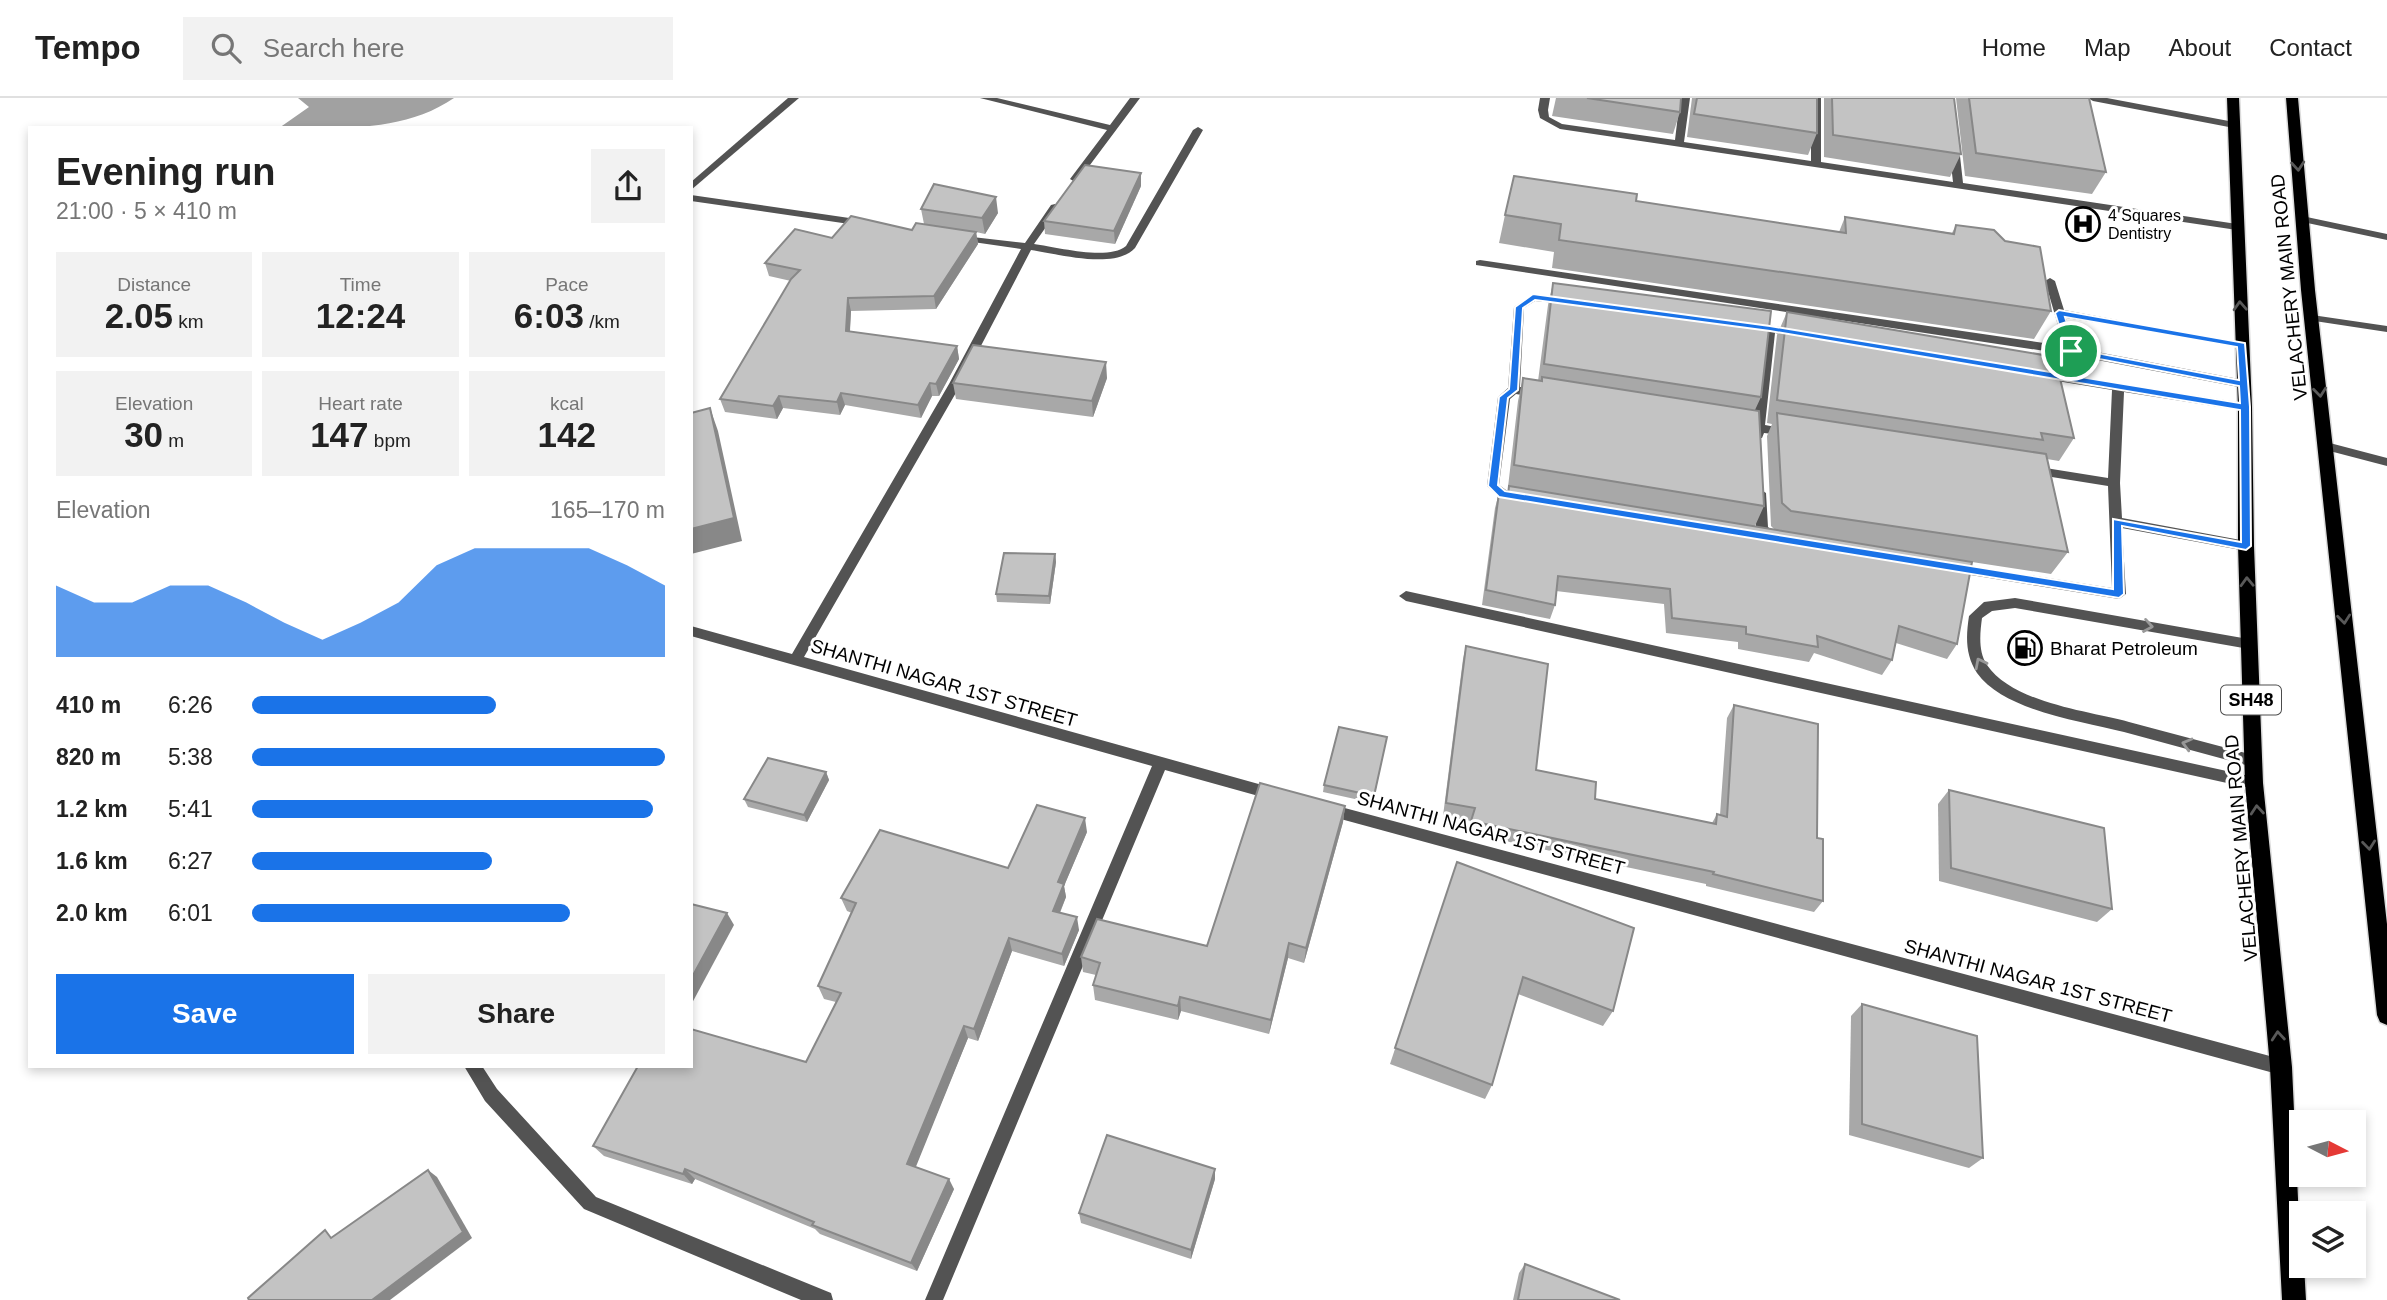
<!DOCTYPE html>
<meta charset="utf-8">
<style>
:root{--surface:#fff;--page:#f2f2f2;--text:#222;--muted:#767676;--line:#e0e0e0;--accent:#1a73e8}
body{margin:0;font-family:Helvetica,sans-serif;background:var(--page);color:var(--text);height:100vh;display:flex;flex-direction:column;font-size:26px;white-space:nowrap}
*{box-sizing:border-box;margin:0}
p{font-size:23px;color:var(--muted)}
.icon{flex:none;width:38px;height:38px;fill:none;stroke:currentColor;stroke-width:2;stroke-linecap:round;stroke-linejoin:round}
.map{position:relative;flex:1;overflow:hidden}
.details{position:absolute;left:28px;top:28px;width:665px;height:942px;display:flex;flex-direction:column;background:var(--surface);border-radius:0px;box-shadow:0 4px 10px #0003}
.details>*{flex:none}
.needle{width:46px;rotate:96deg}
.fabs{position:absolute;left:2289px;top:1012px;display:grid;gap:14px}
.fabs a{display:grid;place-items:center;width:77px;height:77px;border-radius:0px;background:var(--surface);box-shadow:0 4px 10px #0003;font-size:35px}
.pin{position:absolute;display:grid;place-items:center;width:60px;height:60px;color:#fff;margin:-30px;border:4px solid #fff;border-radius:50%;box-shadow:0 2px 7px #0007}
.round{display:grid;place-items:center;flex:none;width:74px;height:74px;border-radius:0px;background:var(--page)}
.head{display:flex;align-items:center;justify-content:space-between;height:119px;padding:0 28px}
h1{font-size:38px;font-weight:800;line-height:52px}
.metrics{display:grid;grid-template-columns:repeat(3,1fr);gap:10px;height:119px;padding:7px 28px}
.metrics div{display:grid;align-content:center;border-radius:0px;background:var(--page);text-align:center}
.metrics b{font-size:35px;font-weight:800}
.metrics small{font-size:19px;font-weight:400}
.metrics p{font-size:19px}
.chart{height:196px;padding:14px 28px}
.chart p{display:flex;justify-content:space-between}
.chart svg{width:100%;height:126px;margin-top:7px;fill:var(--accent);opacity:.7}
.button{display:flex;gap:14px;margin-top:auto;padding:14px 28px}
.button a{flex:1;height:80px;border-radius:0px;background:var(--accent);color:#fff;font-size:28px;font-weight:800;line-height:80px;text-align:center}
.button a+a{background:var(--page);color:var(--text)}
ul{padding:0 28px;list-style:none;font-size:23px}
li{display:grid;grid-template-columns:112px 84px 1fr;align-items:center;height:52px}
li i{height:18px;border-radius:9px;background:var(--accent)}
header{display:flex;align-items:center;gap:42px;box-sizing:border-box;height:98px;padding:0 35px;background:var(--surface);border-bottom:2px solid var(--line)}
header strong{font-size:33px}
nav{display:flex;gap:38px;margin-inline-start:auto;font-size:24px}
.search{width:490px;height:63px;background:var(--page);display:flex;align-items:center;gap:18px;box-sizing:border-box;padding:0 24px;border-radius:0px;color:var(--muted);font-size:26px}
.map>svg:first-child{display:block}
</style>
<header>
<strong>Tempo</strong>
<div class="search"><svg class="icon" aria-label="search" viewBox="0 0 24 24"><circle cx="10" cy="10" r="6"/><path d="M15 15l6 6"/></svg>Search here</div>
<nav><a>Home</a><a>Map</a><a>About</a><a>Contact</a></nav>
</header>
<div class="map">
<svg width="2387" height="1202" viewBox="0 0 2387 1202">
<rect width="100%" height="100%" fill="#fff"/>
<!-- water -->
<path fill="#a1a1a1" d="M 298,0 L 454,0 C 403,35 338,30 279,30 L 309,9 Z"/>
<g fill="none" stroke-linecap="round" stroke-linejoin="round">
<!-- primary casing -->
<g stroke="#dbdbdb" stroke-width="3">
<g id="primary">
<polygon points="2227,0 2239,0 2252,309 2254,448 2263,685 2292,969 2301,1167 2304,1167 2306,1202 2282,1202 2270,969 2245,685 2238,448 2238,309"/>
<polygon points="2286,0 2298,0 2315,192 2387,826 2387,927 2380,924 2377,917 2301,192"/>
</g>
</g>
<!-- path -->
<polyline stroke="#757575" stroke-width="3.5" stroke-dasharray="1 2.5" stroke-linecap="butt" points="2153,231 2210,241"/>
<!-- service -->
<g fill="#535353" fill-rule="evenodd">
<polygon points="2302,118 2387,136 2387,142 2298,123 2298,119"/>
<polygon points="1480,162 2064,248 2045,183 2050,180 2055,183 2064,212 2123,223 2129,226 2123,229 2066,220 2076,250 2244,282 2250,286 2244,290 2071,257 1476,167 1476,163"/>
<polygon points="1533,196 1567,200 1572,203 1567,206 1535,203 1524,210 1520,289 1543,293 1545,296 1539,300 1516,296 1510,301 1499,387 1506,392 1525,396 1527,399 1521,403 1499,399 1487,388 1498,299 1508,290 1514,209"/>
<polygon points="2312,217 2387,228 2387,234 2308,222 2308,218"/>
<polygon points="1750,225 1795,231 1801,235 1795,239 1775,235 1765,327 1792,332 1792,338 1764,335 1762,340 1754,340 1752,334 1738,331 1736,328 1742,324 1753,326 1764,234 1746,230 1744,228"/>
<polygon points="2043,273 2249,306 2249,312 2245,313 2124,294 2120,385 2122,420 2246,443 2252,448 2251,451 2246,453 2122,430 2126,496 2119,501 1946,473 1945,470 1946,467 1951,465 2112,490 2108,388 2033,376 2027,372 2033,368 2108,380 2112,292 2039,280 2037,277"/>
<polygon points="1760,391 1766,395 1768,429 1782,442 1781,445 1771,445 1756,431 1754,395"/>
<path d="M 2015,500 L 2254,542 L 2256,546 L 2249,551 L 2015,510 L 1992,513 L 1982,520 C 1980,535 1978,554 1987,567 C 2013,605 2088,613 2129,624 C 2170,635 2212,646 2253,657 L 2258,659 L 2260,663 L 2258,667 L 2253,669 C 2210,657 2167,646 2124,634 C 2081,623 2004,613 1977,575 C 1965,557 1966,538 1969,518 L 1984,504 Z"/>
</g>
<!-- minor -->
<g fill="#535353" fill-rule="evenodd">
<polygon points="788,0 799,0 691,92 691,84"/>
<polygon points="980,0 997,0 1110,27 1130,0 1140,0 1078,83 1075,84 1070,81 1107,32"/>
<polygon points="1540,0 1550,0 1548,12 1549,19 1562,26 1675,42 1680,0 1690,0 1684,44 1811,63 1811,0 1821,0 1821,64 1953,84 1949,49 1954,46 1959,49 1963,85 2237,126 2242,129 2237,132 1560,31 1540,20 1538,12"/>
<polygon points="2088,0 2107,0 2234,24 2239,27 2234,30 2093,3"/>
<path d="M 1198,29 L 1203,32 L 1135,150 C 1115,172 1058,156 1031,152 L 961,286 L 804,559 L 1273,690 L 1278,692 L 1280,696 L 1278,700 L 1273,702 L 1165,672 L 943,1202 L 925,1202 L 1152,668 L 691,538 L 691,528 L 792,556 L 949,286 L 1021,151 L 959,142 L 954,139 L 955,137 L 1025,145 L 1051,107 L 1055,106 L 1060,109 L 1034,146 C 1057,149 1108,163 1126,148 L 1193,32 Z"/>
<polygon points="691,97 863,122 868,125 863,128 691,103"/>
<polygon points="2326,344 2387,360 2387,368 2322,351 2320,348"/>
<polygon points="1406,493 2254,679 2259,681 2261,685 2259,689 2254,691 1406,503 1399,498"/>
<polygon points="1326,705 2281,961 2287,963 2289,969 2287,975 2281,977 1326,717 1321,715 1319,711 1321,707"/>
<polygon points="464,968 482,968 497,991 596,1099 831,1195 833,1202 801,1202 584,1111 485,1003"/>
</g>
<!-- primary -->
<use href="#primary" fill="#000" fill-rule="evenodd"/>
</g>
<!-- wall -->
<g fill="#a8a8a8">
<polygon points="1556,0 1681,0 1680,14 1673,36 1552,18"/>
<polygon points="1692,0 1817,0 1817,35 1808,57 1687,39"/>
<polygon points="1824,0 1954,0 1961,56 1950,79 1824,59"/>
<polygon points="1956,0 2089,0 2106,74 2092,96 1965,78"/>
<polygon points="1141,88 1115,146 1045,136 1044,123"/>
<polygon points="1636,103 1839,134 1845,119 1952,135 1956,127 2051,213 2034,241 1552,170 1554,154 1499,145 1505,117"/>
<polygon points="921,111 998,115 985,136 976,134 978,146 936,211 851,213 850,234 957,248 959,261 939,298 932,298 921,320 845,307 840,317 783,310 777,321 725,314 720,301 791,183 769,178 765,165 832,140 912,132 924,126"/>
<polygon points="1553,185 1761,299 1755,312 1764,408 1755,428 1775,432 1771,428 1767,338 1772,326 1767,325 1777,237 1787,214 2074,340 2059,363 2047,361 2068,454 2051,476 1972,464 1957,546 1947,561 1896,545 1892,562 1882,577 1814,555 1809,564 1738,551 1738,544 1666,535 1664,506 1556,493 1555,507 1550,521 1482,507 1495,410 1499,395 1507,397 1509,390 1508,389 1518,303 1523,280 1538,283 1548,207"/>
<polygon points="1107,280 1093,319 956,301 953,285"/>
<polygon points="1055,456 1056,464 1050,506 997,504 996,496"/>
<polygon points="1466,548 1536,672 1595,701 1712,725 1717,716 1720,717 1727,620 1734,607 1817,740 1823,803 1814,814 1706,788 1706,786 1467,735 1471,723 1443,718 1463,561"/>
<polygon points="1387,639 1373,705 1323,694 1324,687"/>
<polygon points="826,674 829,682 807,724 748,709 744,701"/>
<polygon points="1949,692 2112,811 2097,824 1939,783 1938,706"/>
<polygon points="1345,708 1343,724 1304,865 1288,860 1269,936 1181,913 1178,922 1095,902 1093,887 1096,877 1083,874 1081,859 1207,848"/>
<polygon points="1087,734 1064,788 1066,799 1060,815 1079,832 1064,868 1012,853 978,943 968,940 915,1069 954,1091 917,1173 820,1136 815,1131 695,1081 692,1086 604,1058 593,1048 806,964 836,904 824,901 818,888 852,815 847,813 841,800 1008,770"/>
<polygon points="1457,764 1613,913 1603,928 1518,896 1492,987 1485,1001 1390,966"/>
<polygon points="1862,906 1983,1060 1969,1070 1849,1037 1851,918"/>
<polygon points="1215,1081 1191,1161 1081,1125 1079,1115"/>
<polygon points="1525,1166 1620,1202 1513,1202 1519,1175"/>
</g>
<!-- shaded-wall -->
<g fill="#888">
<polygon points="1141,75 1141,88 1115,146 1114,133"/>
<polygon points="996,99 998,115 985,136 982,120"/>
<polygon points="976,134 978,146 936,211 934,198"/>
<polygon points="848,200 851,213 849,246 846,233"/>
<polygon points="957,248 959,261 939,298 936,286"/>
<polygon points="1106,264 1107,280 1093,319 1092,303"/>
<polygon points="930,285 932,298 921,320 918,307"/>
<polygon points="841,295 845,307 840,317 837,304"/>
<polygon points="779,298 783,310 777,321 773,308"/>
<polygon points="710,310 718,333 742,443 691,456 691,431"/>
<polygon points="1055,456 1056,464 1050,506 1049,498"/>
<polygon points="826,674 829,682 807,724 804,717"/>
<polygon points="1345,708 1343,724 1304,865 1306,850"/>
<polygon points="1085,720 1087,734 1064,788 1066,799 1055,826 1053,813 1058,784"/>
<polygon points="727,815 734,827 691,907 691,881"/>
<polygon points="1077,819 1079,832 1064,868 1062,856"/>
<polygon points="1009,840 1012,853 978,943 974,931"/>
<polygon points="1289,845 1288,860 1269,936 1271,922"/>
<polygon points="1180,899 1181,913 1178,922 1178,908"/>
<polygon points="964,928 968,940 913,1076 907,1066"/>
<polygon points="685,1071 695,1081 692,1086 683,1076"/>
<polygon points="1215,1071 1215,1081 1191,1161 1191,1152"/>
<polygon points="428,1072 437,1079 472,1140 390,1202 372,1202"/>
<polygon points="949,1081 954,1091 917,1173 911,1165"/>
</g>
<!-- building -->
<g fill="#c3c3c3" stroke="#888" stroke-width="2">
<polygon points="1587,0 1681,0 1680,14"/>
<polygon points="1697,0 1817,0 1817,35 1694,16"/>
<polygon points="1832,0 1954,0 1961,56 1833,37"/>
<polygon points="1969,0 2089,0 2106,74 1976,55"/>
<polygon points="1085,67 1141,75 1114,133 1044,123"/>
<polygon points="1514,78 1637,96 1636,103 1846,135 1845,119 1954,136 1956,127 1994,132 2005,143 2040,149 2051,213 1559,142 1561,126 1505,117"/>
<polygon points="934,86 996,99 982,120 921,111"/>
<polygon points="851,118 912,132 916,125 976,134 934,198 848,200 846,233 957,248 936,286 930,285 918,307 841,295 837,304 779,298 773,308 720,301 791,181 800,172 765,165 795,131 832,140"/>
<polygon points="1553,185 1771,213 1761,299 1544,266"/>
<polygon points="1787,214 2055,259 2074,340 2041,335 2043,342 1777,302"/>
<polygon points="973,247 1106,264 1092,303 953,285"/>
<polygon points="1542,279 1759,313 1764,408 1514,367 1523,280 1542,283"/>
<polygon points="710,310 734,420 691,431 691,315"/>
<polygon points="1777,315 2046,356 2068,454 1791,413 1782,405"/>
<polygon points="1509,388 1972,464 1957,546 1899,528 1892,562 1817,538 1818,549 1746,536 1746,529 1672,520 1670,491 1558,478 1555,507 1486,492 1499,395 1508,397"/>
<polygon points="1004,455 1055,456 1049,498 996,496"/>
<polygon points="1466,548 1548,566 1536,672 1596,684 1595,701 1716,726 1717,716 1727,719 1734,607 1818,626 1817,740 1823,741 1823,803 1713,776 1714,774 1471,723 1475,710 1446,705"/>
<polygon points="1339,629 1387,639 1374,698 1324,687"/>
<polygon points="768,660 826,674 804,717 744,701"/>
<polygon points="1260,685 1345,708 1306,850 1289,845 1271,922 1180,899 1178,908 1093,887 1100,865 1081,859 1097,821 1207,848"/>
<polygon points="1949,692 2104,730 2112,811 1951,770"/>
<polygon points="1037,707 1085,720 1058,784 1064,786 1053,813 1077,819 1062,856 1009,840 974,931 964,928 907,1066 949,1081 911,1165 812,1127 814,1124 685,1071 683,1076 593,1048 638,968 691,968 691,931 806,964 841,895 818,888 856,805 841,800 880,732 1008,770"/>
<polygon points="1457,764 1634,830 1613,913 1523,879 1492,987 1395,950"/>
<polygon points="691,806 727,815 691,881"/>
<polygon points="1862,906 1977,938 1983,1060 1862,1026"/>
<polygon points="1107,1037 1215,1071 1191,1152 1079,1115"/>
<polygon points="428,1072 463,1134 372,1202 249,1202 248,1200 325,1132 331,1140"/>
<polygon points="1525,1166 1620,1202 1518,1202"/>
</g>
<!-- one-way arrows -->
<defs><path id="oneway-chevron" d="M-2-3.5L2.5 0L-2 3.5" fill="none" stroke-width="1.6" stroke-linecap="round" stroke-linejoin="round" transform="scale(1.75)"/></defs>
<g stroke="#595959">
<use href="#oneway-chevron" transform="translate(2298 68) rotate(85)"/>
<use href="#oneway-chevron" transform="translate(2240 208) rotate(-93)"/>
<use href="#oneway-chevron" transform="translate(2320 294) rotate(84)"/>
<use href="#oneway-chevron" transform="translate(2247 484) rotate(-92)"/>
<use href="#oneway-chevron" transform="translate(2344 521) rotate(84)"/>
<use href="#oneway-chevron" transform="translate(2257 712) rotate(-95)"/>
<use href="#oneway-chevron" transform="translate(2369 747) rotate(84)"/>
<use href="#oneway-chevron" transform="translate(2278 938) rotate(-95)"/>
</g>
<g stroke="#989898">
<use href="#oneway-chevron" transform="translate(2148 528) rotate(10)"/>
<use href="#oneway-chevron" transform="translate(1980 565) rotate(-117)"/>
<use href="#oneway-chevron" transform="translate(2187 646) rotate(-165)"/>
</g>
<!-- route -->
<path fill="#1a73e8" stroke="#fff" stroke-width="2" fill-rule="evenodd" d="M 1533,196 L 1770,228 L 2240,305 L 2239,288 L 2068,255 L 2055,215 L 2059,212 L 2245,245 L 2250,309 L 2251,448 L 2246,452 L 2122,428 L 2124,496 L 2119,500 L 1499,399 L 1488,388 L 1499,299 L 1509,291 L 1515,209 ZM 1535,202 L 1770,233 L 2240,312 L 2241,444 L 2113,421 L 2113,491 L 1505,393 L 1498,387 L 1508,300 L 1518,292 L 1523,210 ZM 2065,219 L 2237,249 L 2239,282 L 2075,251 Z"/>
<!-- icons -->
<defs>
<g id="hospital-ring" transform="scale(1.75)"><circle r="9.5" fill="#fff" stroke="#000" stroke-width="1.5"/><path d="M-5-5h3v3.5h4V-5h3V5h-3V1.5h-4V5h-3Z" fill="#000"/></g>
<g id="fuel-ring" transform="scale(1.75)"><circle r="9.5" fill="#fff" stroke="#000" stroke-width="1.5"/><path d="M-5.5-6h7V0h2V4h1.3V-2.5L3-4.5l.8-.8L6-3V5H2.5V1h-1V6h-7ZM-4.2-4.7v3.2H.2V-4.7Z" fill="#000"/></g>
</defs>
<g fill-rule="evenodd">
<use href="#hospital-ring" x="2083" y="126"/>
<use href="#fuel-ring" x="2025" y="550"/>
</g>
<g text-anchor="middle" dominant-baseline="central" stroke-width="6" stroke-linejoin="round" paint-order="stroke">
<!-- far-poi labels -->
<g font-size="16" fill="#000" stroke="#fff" text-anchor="start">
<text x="2108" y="117">4 Squares<tspan x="2108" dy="18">Dentistry</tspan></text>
</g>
<!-- shield labels -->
<rect fill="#fff" stroke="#4c4c4c" stroke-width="2" x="2221" y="587.5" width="60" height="29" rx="5"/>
<g font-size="18" font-weight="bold" fill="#000">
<text x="2251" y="602">SH48</text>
</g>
<!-- street labels -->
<g font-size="19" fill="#000" stroke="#fff">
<text transform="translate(2289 189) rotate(-96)">VELACHERY MAIN ROAD</text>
<text transform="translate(944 585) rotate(16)">SHANTHI NAGAR 1ST STREET</text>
<text transform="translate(1491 735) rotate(15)">SHANTHI NAGAR 1ST STREET</text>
<text transform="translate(2241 750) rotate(-95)">VELACHERY MAIN ROAD</text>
<text transform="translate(2038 883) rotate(15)">SHANTHI NAGAR 1ST STREET</text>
</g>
<!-- poi labels -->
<g font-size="19" fill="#000" stroke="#fff" text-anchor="start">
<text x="2050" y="550">Bharat Petroleum</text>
</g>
</g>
</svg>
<div class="fabs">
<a><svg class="needle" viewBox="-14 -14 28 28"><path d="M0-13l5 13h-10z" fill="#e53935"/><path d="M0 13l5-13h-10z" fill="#767676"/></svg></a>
<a><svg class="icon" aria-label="layers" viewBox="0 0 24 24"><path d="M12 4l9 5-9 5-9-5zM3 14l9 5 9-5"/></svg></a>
</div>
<div class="pin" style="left:2071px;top:253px;background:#1e9e55"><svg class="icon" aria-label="arrive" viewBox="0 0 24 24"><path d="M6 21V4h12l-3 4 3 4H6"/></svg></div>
<section class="details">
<div class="head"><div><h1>Evening run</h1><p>21:00 · 5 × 410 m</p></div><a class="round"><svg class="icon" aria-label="share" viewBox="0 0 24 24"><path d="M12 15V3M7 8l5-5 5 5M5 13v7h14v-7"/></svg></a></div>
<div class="metrics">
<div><p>Distance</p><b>2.05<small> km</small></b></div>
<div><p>Time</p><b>12:24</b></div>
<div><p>Pace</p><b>6:03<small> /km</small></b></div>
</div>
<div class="metrics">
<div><p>Elevation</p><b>30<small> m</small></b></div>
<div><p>Heart rate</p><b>147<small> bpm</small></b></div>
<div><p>kcal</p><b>142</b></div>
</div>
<div class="chart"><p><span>Elevation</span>165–170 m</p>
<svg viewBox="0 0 160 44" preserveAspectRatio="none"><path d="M0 44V19L10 25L20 25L30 19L40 19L50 25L60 32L70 38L80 32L90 25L100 12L110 6L120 6L130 6L140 6L150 12L160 19V44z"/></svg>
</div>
<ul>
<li><b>410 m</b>6:26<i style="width:59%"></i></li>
<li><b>820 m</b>5:38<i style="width:100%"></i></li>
<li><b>1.2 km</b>5:41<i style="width:97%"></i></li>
<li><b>1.6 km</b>6:27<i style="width:58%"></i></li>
<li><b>2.0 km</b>6:01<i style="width:77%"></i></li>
</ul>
<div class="button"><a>Save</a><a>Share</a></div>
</section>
</div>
